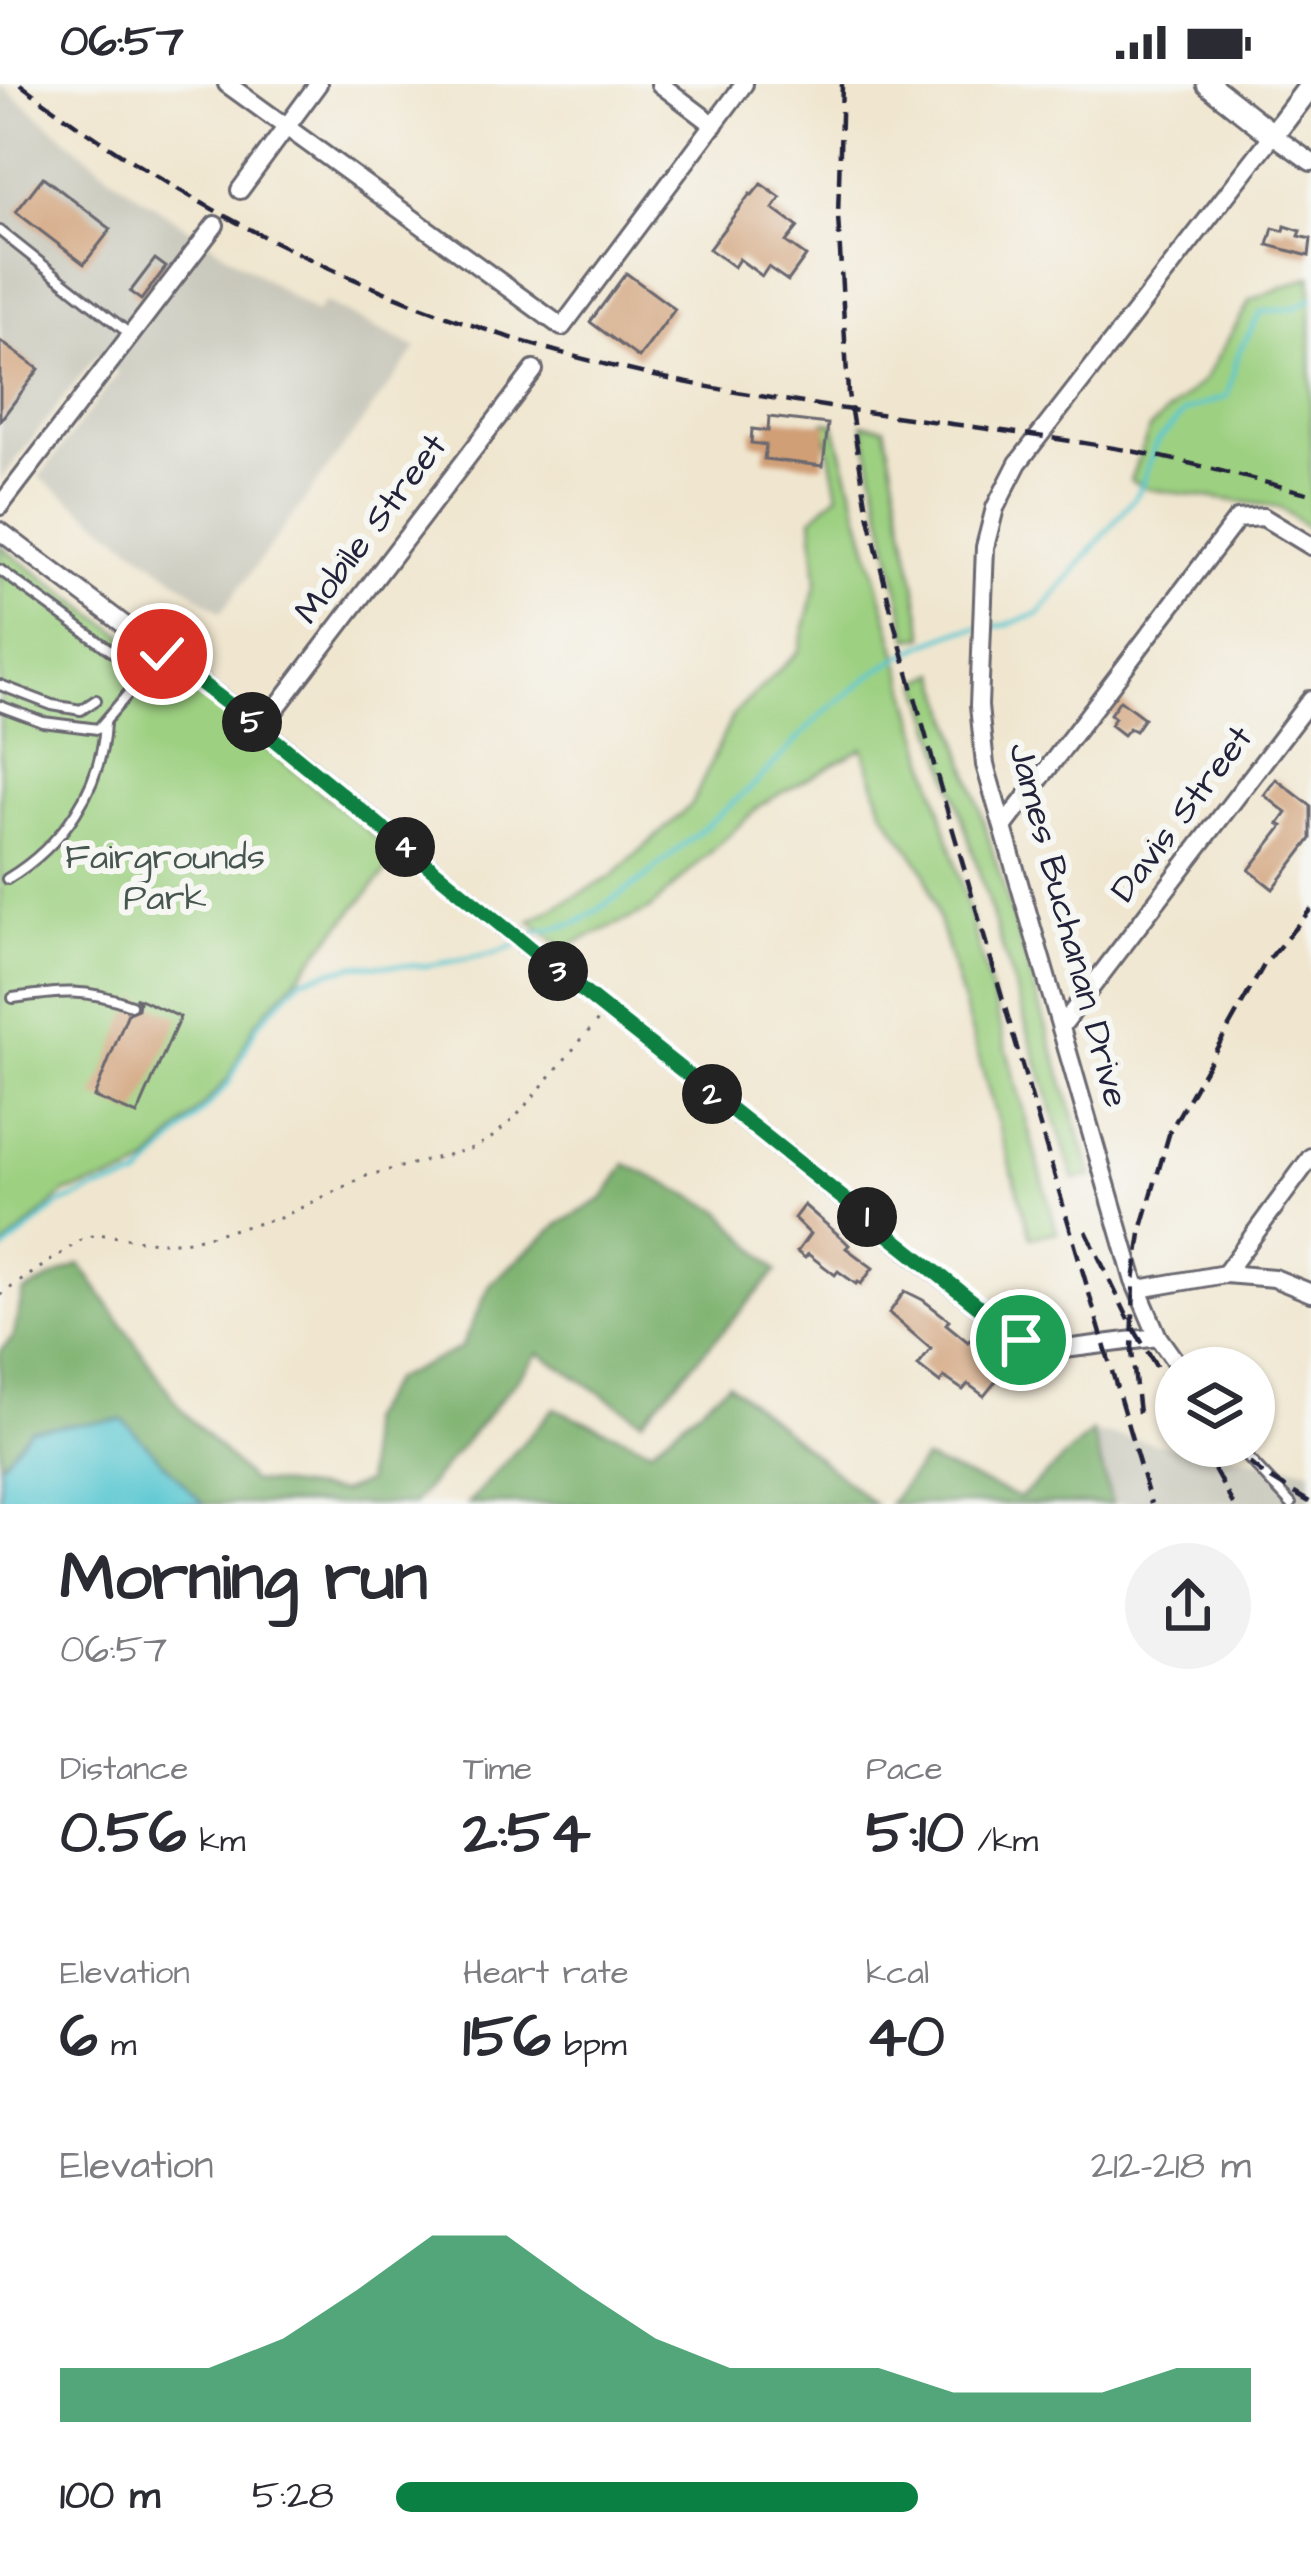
<!DOCTYPE html>
<meta charset="utf-8">
<style>
:root{--surface:#fff;--page:#f2f2f3;--text:#2b2b33;--muted:#7c7c81;--accent:#0b8043}
body{margin:0;font-family:"Architects Daughter",sans-serif;background:var(--page);color:var(--text);height:100vh;display:flex;flex-direction:column;font-size:45px;white-space:nowrap}
*{box-sizing:border-box;margin:0}
p{font-size:39px;color:var(--muted)}
.icon{flex:none;width:66px;height:66px;fill:none;stroke:currentColor;stroke-width:2;stroke-linecap:round;stroke-linejoin:round}
.map{position:relative;height:1420px;overflow:hidden}
.details{display:flex;flex-direction:column;background:var(--surface);flex:1}
.details>*{flex:none}
.controls{position:absolute;left:1155px;top:1263px;display:grid;gap:24px}
.controls a{display:grid;place-items:center;width:120px;height:120px;border-radius:50%;background:var(--surface);box-shadow:0 3px 9px #0004;font-size:60px}
.pin{position:absolute;display:grid;place-items:center;width:102px;height:102px;color:#fff;margin:-51px;border:6px solid #fff;border-radius:50%;box-shadow:0 3px 12px #0007}
.km{position:absolute;width:60px;height:60px;margin:-30px;border-radius:50%;background:#222;color:#fff;font-size:33px;line-height:60px;text-align:center}
.round{display:grid;place-items:center;flex:none;width:126px;height:126px;border-radius:63px;background:var(--page)}
.overview{display:flex;align-items:center;justify-content:space-between;height:204px;padding:0 60px}
h1{font-size:66px;font-weight:800;line-height:90px}
.metrics{display:grid;grid-template-columns:repeat(3,1fr);gap:18px;height:204px;padding:12px 60px}
.metrics div{display:grid;align-content:center}
.metrics b{font-size:60px;font-weight:800}
.metrics small{font-size:33px;font-weight:400}
.metrics p{font-size:33px}
.chart{height:336px;padding:24px 60px}
.chart p{display:flex;justify-content:space-between}
.chart svg{width:100%;height:216px;margin-top:12px;fill:var(--accent);opacity:.7}
ul{padding:0 60px;list-style:none;font-size:39px}
li{display:grid;grid-template-columns:192px 144px 1fr;align-items:center;height:90px}
li i{height:30px;border-radius:15px;background:var(--accent)}
.status{display:flex;justify-content:space-between;align-items:center;height:84px;padding:0 60px;background:var(--surface);direction:ltr}
.status svg{height:33px;fill:currentColor}
.map>svg:first-child{display:block}
</style>
<div class="status"><b>06:57</b><svg viewBox="0 0 49 12"><path d="M0 12V9h3v3zM5 12V6h3v6zM10 12V3h3v9zM15 12V0h3v12zM26 1h20v11H26zM47 4h2v5h-2z"/></svg></div>
<div class="map">
<svg width="1311" height="1420" viewBox="0 0 1311 1420">
<rect width="100%" height="100%" fill="#f6f6f2"/>
<filter id="ink" filterUnits="userSpaceOnUse"><feTurbulence type="fractalNoise" baseFrequency=".00833" numOctaves="2"/><feDisplacementMap in="SourceGraphic" scale="24" xChannelSelector="R" yChannelSelector="G"/><feConvolveMatrix kernelMatrix="1 2 1 2 8 2 1 2 1" color-interpolation-filters="sRGB"/></filter>
<filter id="wash" filterUnits="userSpaceOnUse"><feTurbulence type="fractalNoise" baseFrequency=".004" numOctaves="4" result="noise"/><feDisplacementMap in="SourceGraphic" scale="48" xChannelSelector="R" yChannelSelector="G"/><feGaussianBlur stdDeviation="2.7" result="paint"/><feColorMatrix in="noise" values="0 0 0 0 0 0 0 0 0 0 0 0 0 0 0 0 0 1.4 0 .05"/><feComposite in="paint" operator="in"/></filter>
<g filter="url(#wash)">
<rect width="100%" height="100%" fill="#f0e6cf"/>
<!-- industrial -->
<g fill="#c6c5b8">
<polygon points="0,0 119,98 316,229 324,218 417,264 221,529 39,393 118,289 96,272 0,397"/>
<polygon points="1092,1348 1311,1385 1311,1420 1112,1420"/>
</g>
<!-- green -->
<g fill="#9dd081" stroke="#60795e" stroke-width="3">
<polygon points="1311,192 1311,446 1279,423 1148,405 1130,396 1150,344 1204,296 1251,216"/>
<polygon points="824,338 834,339 1057,1148 1031,1153 925,788 883,726 863,664 762,720 649,826 563,864 530,837 611,793 692,720 733,631 799,567 817,497 812,434 838,410"/>
<polygon points="863,340 885,343 925,552 909,555"/>
<polygon points="0,462 179,592 399,772 299,891 255,939 228,995 148,1080 131,1091 66,1108 0,1167"/>
<polygon points="938,589 1092,1092 1074,1096 920,597"/>
</g>
<!-- forest -->
<g fill="#7eb26f" stroke="#506a55" stroke-width="3">
<polygon points="626,1080 720,1126 777,1187 642,1336 539,1269 413,1420 203,1420 123,1336 30,1345 0,1381 0,1268 13,1253 23,1209 80,1180 182,1326 251,1397 341,1408 367,1398 365,1337 392,1296 461,1264 491,1199 559,1140 604,1114"/>
<polygon points="728,1299 874,1420 468,1420 554,1324 651,1365"/>
<polygon points="1092,1348 1112,1420 889,1420 924,1375 1020,1414"/>
</g>
<!-- water -->
<polygon fill="#5cc8d2" stroke="#3f7586" stroke-width="3" points="123,1336 203,1420 0,1420 0,1381 30,1345"/>
<g fill="none" stroke-linecap="round" stroke-linejoin="round">
<!-- stream -->
<g stroke="#5cc8d2" stroke-width="4.5">
<polyline points="990,543 1006,541 1039,530 1139,408 1156,359 1186,327 1227,312 1239,268 1261,228 1295,224 1311,215"/>
<polyline points="525,855 532,850 577,839 641,797 754,701 821,631 878,586 923,561 958,547 978,544"/>
<polyline points="0,1170 58,1121 95,1106 139,1095 229,999 257,941 302,894 357,881 426,882 496,869 516,861"/>
</g>
</g>
<g id="blocks">
<!-- building -->
<g fill="#d09f76">
<polygon points="43,93 111,145 84,180 16,128"/>
<polygon points="761,100 781,114 773,125 798,143 786,158 806,172 788,197 768,183 762,192 739,175 734,183 709,165 750,110 752,111"/>
<polygon points="1285,142 1301,147 1299,152 1311,155 1309,172 1268,161 1273,144 1284,147"/>
<polygon points="155,175 166,183 141,216 130,208"/>
<polygon points="626,189 675,225 639,274 590,238"/>
<polygon points="0,257 39,285 0,337"/>
<polygon points="769,333 828,340 823,382 764,375 766,361 751,359 752,345 768,347"/>
<polygon points="1120,616 1144,634 1135,647 1129,644 1123,651 1110,641 1115,634 1110,630"/>
<polygon points="1276,695 1311,722 1311,755 1273,805 1249,786 1283,742 1279,740 1287,729 1264,711"/>
<polygon points="135,913 180,933 137,1031 94,1013 128,929 138,925 139,918"/>
<polygon points="804,1121 841,1153 849,1161 846,1164 873,1184 861,1200 858,1198 856,1200 838,1187 835,1191 808,1170 805,1174 797,1168 810,1150 794,1134"/>
<polygon points="905,1207 923,1216 949,1236 946,1240 968,1258 970,1256 1008,1282 984,1312 968,1300 963,1306 944,1293 940,1299 918,1282 931,1265 889,1229"/>
<polygon points="1027,1209 1039,1222 1028,1233 1015,1221"/>
</g>
</g>
</g>
<g filter="url(#ink)">
<use href="#blocks" fill-opacity="0" stroke="#6a676f" stroke-width="3"/>
<g fill="none" stroke-linecap="round" stroke-linejoin="round">
<!-- service casing -->
<g stroke="#6a676f" stroke-width="14">
<g id="service">
<polyline points="0,147 131,251"/>
<polyline points="0,486 128,579 123,586"/>
<polyline points="0,601 52,621 81,626 96,616"/>
<polyline points="0,622 43,638 98,645 162,570"/>
<path d="M 7,795 C 62,762 102,704 105,639"/>
<path d="M 13,914 C 60,907 86,904 131,921"/>
<polyline points="1237,1362 1291,1420"/>
</g>
</g>
<!-- minor casing -->
<g stroke="#6a676f" stroke-width="22">
<g id="minor">
<polyline points="227,0 562,243 744,0"/>
<polyline points="660,0 714,41"/>
<polyline points="240,106 318,0"/>
<polyline points="0,422 215,141"/>
<polyline points="0,447 261,644 555,885 1020,1256 1034,1264 1049,1267 1158,1253"/>
<polyline points="261,644 534,286"/>
<polyline points="1004,742 1237,435 1263,433 1311,462"/>
<polyline points="1061,943 1311,615"/>
<polyline points="1225,1190 1311,1073"/>
<polyline points="1139,1205 1225,1190 1274,1194 1311,1209"/>
<polyline points="1180,1284 1158,1253 1134,1197 985,681 979,622 985,463 995,424 1018,379 1273,51 1311,78"/>
</g>
</g>
<!-- tertiary casing -->
<g stroke="#6a676f" stroke-width="27">
<polyline id="tertiary" points="1208,0 1273,51 1311,1"/>
</g>
<!-- path -->
<polyline stroke="#6a676f" stroke-width="3" stroke-dasharray="3 9" stroke-linecap="butt" points="0,1211 81,1156 97,1150 156,1158 184,1158 280,1134 366,1092 470,1065 491,1054 514,1035 598,936"/>
<!-- service -->
<use href="#service" stroke="#fff" stroke-width="8"/>
<!-- minor -->
<use href="#minor" stroke="#fff" stroke-width="16"/>
<!-- tertiary -->
<use href="#tertiary" stroke="#fff" stroke-width="21"/>
<!-- rail -->
<g stroke="#22223b" stroke-width="4.5" stroke-dasharray="18 9" stroke-linecap="butt">
<path d="M 20,0 C 200,135 404,233 624,285 C 788,324 959,337 1126,366 C 1188,377 1250,395 1311,410"/>
<polyline points="842,0 838,132 848,309 867,425 893,535 942,709 1151,1420"/>
<polyline points="1086,1147 1131,1240 1176,1316"/>
<polyline points="1139,1329 1132,1268 1134,1197 1142,1143 1170,1047 1264,881 1311,825"/>
<polyline points="1201,1362 1233,1420"/>
<polyline points="1228,1362 1263,1390 1311,1419"/>
</g>
</g>
</g>
<g fill="none" stroke-linecap="round" stroke-linejoin="round" filter="url(#ink)">
<!-- route casing -->
<g stroke="#fff" stroke-width="24">
<polyline id="route" points="162,570 260,644 555,885 1021,1256"/>
</g>
<!-- route -->
<use href="#route" stroke="#0b8043" stroke-width="15"/>
</g>
<g text-anchor="middle" dominant-baseline="central" stroke-width="12" stroke-linejoin="round" paint-order="stroke">
<!-- street labels -->
<g font-size="36" fill="#22223b" stroke="#f6f6f2">
<text transform="translate(371 445) rotate(-53)">Mobile Street</text>
<text transform="translate(1182 730) rotate(-53)">Davis Street</text>
<text transform="translate(1068 841) rotate(75)">James Buchanan Drive</text>
</g>
<!-- park labels -->
<g font-size="36" fill="#475650" stroke="#f6f6f2">
<text x="165" y="773">Fairgrounds<tspan x="165" dy="41">Park</tspan></text>
</g>
</g>
</svg>
<div class="controls">
<a><svg class="icon" aria-label="layers" viewBox="0 0 24 24"><path d="M12 4l9 5-9 5-9-5zM3 14l9 5 9-5"/></svg></a>
</div>
<div class="pin" style="left:1021px;top:1256px;background:#1e9e55"><svg class="icon" aria-label="arrive" viewBox="0 0 24 24"><path d="M6 21V4h12l-3 4 3 4H6"/></svg></div>
<div class="pin" style="left:162px;top:570px;background:#d93025"><svg class="icon" aria-label="check" viewBox="0 0 24 24"><path d="M5 12l5 5 9-10"/></svg></div>
<b class="km" style="left:867px;top:1133px">1</b>
<b class="km" style="left:712px;top:1010px">2</b>
<b class="km" style="left:558px;top:887px">3</b>
<b class="km" style="left:405px;top:763px">4</b>
<b class="km" style="left:252px;top:638px">5</b>
</div>
<section class="details">
<div class="overview"><div><h1>Morning run</h1><p>06:57</p></div><a class="round"><svg class="icon" aria-label="share" viewBox="0 0 24 24"><path d="M12 15V3M7 8l5-5 5 5M5 13v7h14v-7"/></svg></a></div>
<div class="metrics">
<div><p>Distance</p><b>0.56<small> km</small></b></div>
<div><p>Time</p><b>2:54</b></div>
<div><p>Pace</p><b>5:10<small> /km</small></b></div>
</div>
<div class="metrics">
<div><p>Elevation</p><b>6<small> m</small></b></div>
<div><p>Heart rate</p><b>156<small> bpm</small></b></div>
<div><p>kcal</p><b>40</b></div>
</div>
<div class="chart"><p><span>Elevation</span>212–218 m</p>
<svg viewBox="0 0 160 44" preserveAspectRatio="none"><path d="M0 44V33L10 33L20 33L30 27L40 17L50 6L60 6L70 17L80 27L90 33L100 33L110 33L120 38L130 38L140 38L150 33L160 33V44z"/></svg>
</div>
<ul>
<li><b>100 m</b>5:28<i style="width:61%"></i></li>
</ul>
</section>
